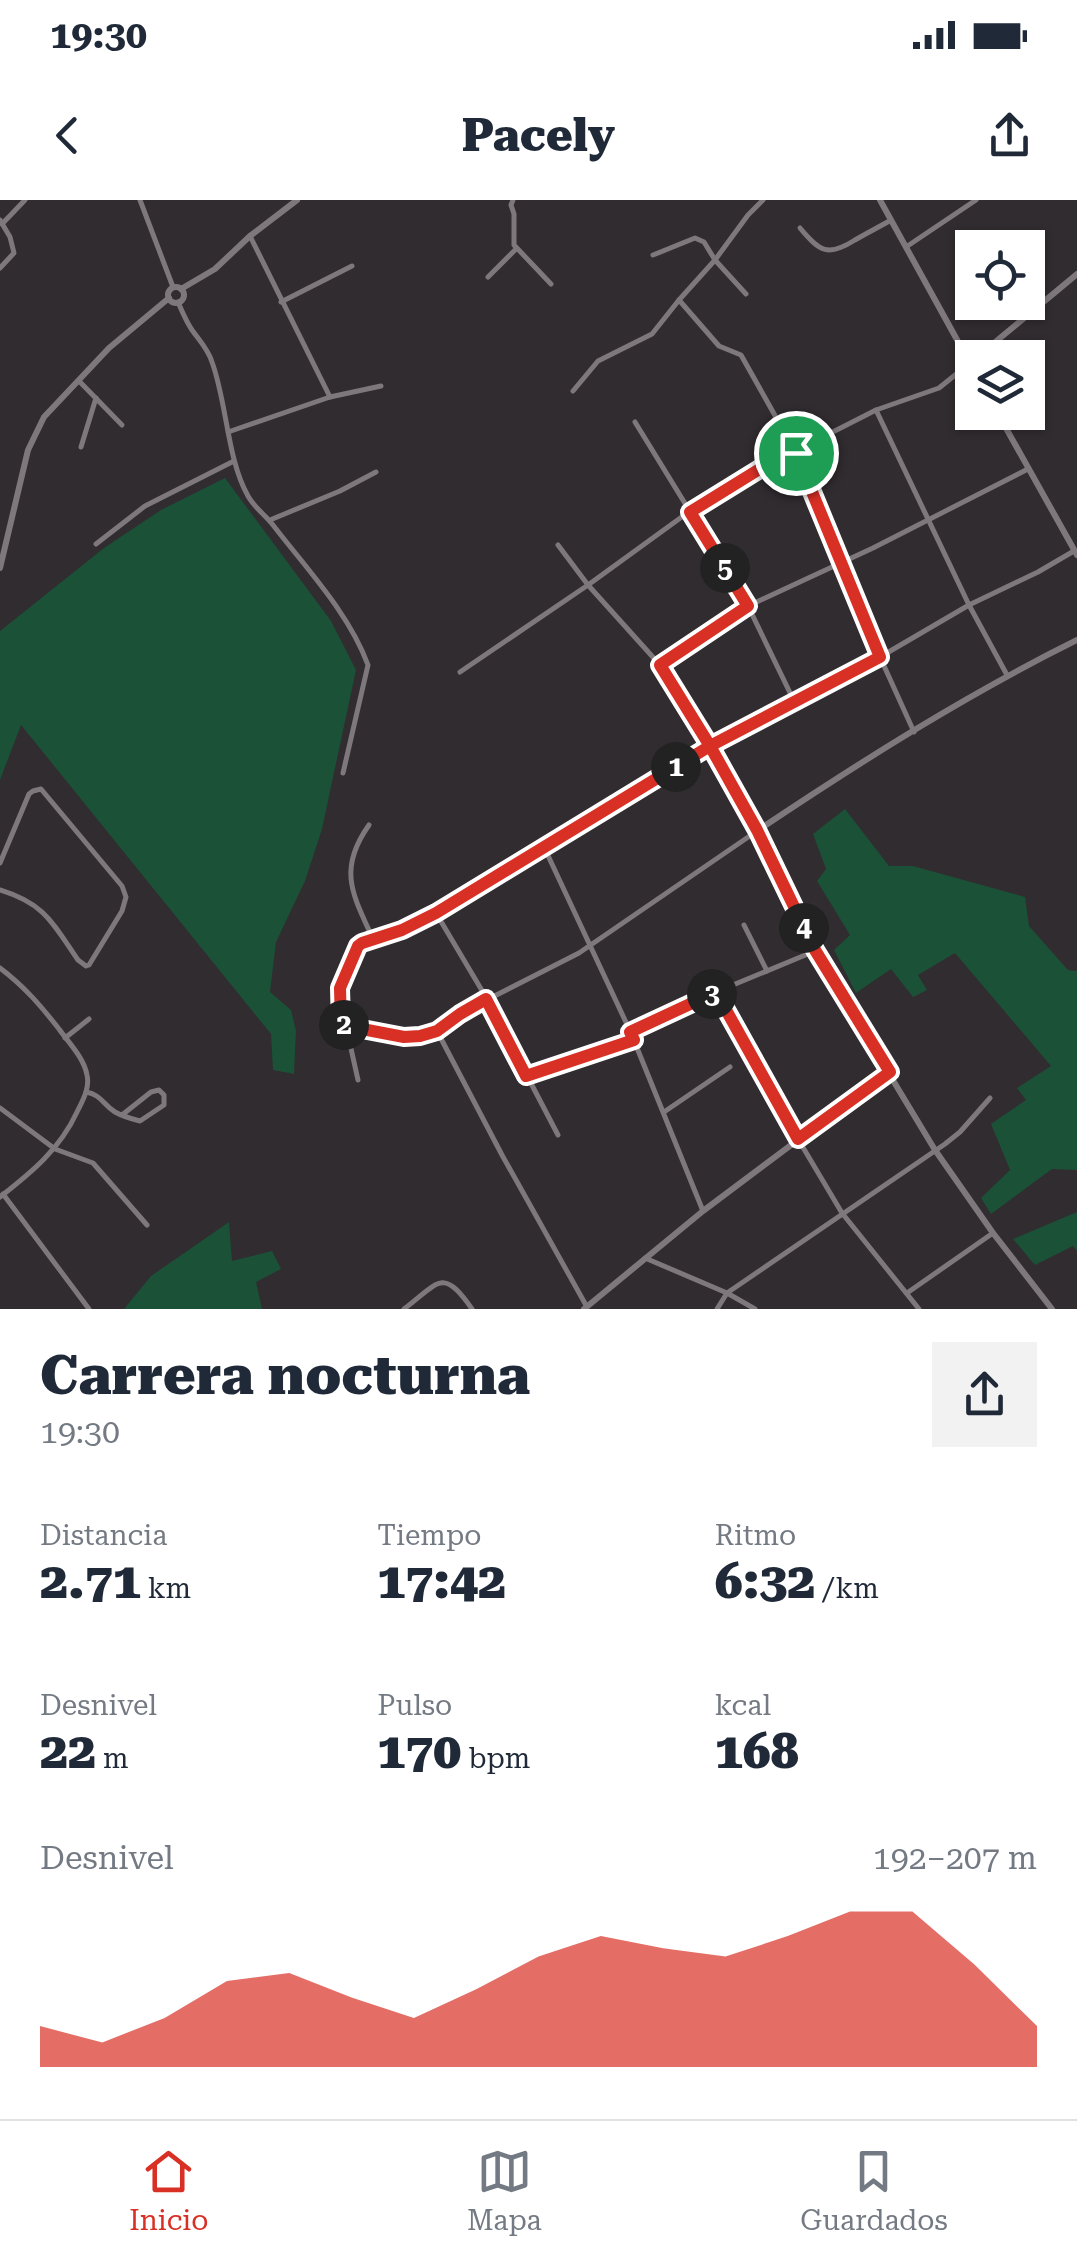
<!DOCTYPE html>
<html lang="es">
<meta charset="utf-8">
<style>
:root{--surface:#fff;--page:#f2f2f3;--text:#1f2937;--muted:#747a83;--line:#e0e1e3;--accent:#d93025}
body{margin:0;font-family:"Roboto Serif",serif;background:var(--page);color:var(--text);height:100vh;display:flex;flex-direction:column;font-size:38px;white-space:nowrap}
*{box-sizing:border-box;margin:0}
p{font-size:32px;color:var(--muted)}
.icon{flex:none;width:55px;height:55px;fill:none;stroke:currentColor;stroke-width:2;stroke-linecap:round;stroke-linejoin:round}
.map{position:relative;height:1109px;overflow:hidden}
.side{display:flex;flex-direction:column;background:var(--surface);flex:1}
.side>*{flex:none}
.tools{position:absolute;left:955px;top:30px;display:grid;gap:20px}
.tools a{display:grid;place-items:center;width:90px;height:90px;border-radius:0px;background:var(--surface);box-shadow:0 2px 8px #0004;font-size:50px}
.pin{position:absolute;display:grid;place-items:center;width:85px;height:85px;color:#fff;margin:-42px;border:5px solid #fff;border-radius:50%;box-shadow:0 2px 10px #0007}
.km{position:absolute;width:50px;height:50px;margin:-25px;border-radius:50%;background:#222;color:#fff;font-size:28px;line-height:50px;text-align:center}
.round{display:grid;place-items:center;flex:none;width:105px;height:105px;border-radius:0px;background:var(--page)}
.overview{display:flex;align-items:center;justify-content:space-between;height:170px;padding:0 40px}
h1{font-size:55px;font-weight:800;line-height:75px}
.stats{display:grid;grid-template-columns:repeat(3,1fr);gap:15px;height:170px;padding:10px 40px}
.stats div{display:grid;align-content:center}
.stats b{font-size:50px;font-weight:800}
.stats small{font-size:28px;font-weight:400}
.stats p{font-size:28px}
.chart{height:280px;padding:20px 40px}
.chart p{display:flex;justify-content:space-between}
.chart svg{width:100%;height:180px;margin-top:10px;fill:var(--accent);opacity:.7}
.status{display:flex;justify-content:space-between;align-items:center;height:70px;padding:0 50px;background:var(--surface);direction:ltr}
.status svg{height:28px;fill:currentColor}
header{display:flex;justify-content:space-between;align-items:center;height:130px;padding:0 40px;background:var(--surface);font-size:45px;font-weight:800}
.menu{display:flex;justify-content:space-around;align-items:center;height:140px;border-top:2px solid var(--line);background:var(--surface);font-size:28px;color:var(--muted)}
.menu a{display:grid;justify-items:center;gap:5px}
.menu .selected{color:var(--accent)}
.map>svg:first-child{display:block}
</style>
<div class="status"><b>19:30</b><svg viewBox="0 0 49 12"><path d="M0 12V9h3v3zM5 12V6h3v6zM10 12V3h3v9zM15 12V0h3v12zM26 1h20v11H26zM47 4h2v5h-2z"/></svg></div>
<header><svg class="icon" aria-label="back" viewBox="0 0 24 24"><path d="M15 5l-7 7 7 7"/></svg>Pacely<svg class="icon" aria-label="share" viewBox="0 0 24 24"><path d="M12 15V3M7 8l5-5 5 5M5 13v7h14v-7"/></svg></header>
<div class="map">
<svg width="1077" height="1109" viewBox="0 0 1077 1109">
<rect width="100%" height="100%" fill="#312c30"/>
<!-- green -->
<g fill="#1a5137">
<polygon points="225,278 331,421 356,470 322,629 305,681 276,742 270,792 291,810 296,831 294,874 273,870 271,834 21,525 0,580 0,431 104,348 161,310"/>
<polygon points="845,609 889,666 913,666 1025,697 1029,726 1068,770 1077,771 1077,970 1052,969 991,1014 981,998 1010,970 991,924 1026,900 1017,888 1051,866 955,753 918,775 927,790 913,797 891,769 856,793 834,750 850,735 817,681 826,669 813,634"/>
<polygon points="1077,1012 1077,1051 1073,1046 1035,1065 1013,1039"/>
<polygon points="229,1022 232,1061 272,1051 281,1069 256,1082 262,1109 124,1109 151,1076"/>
</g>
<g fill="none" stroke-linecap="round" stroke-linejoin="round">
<!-- minor -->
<g stroke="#7e787d" stroke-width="5">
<polyline points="140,0 173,87"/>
<polyline points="513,0 511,5 514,14 514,45 551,84"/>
<polyline points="0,20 10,37 14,53 0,68"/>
<polyline points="2,24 25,0"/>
<path d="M 800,28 C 820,52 828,57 855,40 C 867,33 879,27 891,20"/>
<polyline points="250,36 330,197"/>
<polyline points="906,47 976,0"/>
<polyline points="653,55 695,38 704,42 715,60 746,94"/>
<polyline points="488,77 516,49"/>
<polyline points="679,100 719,146 741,155 796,253 880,457 914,532"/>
<path d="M 178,102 C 182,111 186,121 192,130 C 199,140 208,149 212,162 C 227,203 227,259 248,296 C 254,307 265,315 273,325 C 306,368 349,413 368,465 L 343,573"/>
<polyline points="281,102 352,66"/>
<polyline points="79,181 122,225"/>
<polyline points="573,191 598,161 652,134 679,100 715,60 748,15 763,0"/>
<polyline points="876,210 969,405 1007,475"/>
<polyline points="635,222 748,406 794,501"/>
<polyline points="231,231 330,197 381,186"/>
<polyline points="81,247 96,198"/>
<polyline points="270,320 340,291 376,272"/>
<polyline points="96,344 145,306 234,261"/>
<polyline points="558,345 588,385 660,465 710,547 757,631 579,753 459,814 437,831 502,955 587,1107"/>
<polyline points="660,465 748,406 873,348 1028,269"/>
<polyline points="460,472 588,385 690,311 758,270 876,210 939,188 970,163"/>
<path d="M 369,625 C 337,670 353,695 373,739"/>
<polyline points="544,647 631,833 703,1011"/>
<path d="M 0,663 L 29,594 L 33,591 L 41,589 L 122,686 L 126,697 L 122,711 L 89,765 L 86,766 L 78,760 C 52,722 45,704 0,690"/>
<polyline points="744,725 767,771"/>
<path d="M 0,768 C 24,786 41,806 59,829 C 69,843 84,858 87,875 C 90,888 83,900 77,912 C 60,949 32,972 0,997"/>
<polyline points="716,792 798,939 842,1013 919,1109"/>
<path d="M 342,825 C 376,831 403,841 437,831"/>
<polyline points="631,833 716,792 815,751"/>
<polyline points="65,838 89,819"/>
<polyline points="526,876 633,839"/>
<polyline points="358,880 350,844 341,825 338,803 340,788 353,756 362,743 403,730 436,713"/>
<path d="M 86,892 C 102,895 102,904 115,912 C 122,916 132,919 140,921 L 164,905 L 164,895 L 159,890 L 151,892 L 122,915"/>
<polyline points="0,908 55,949 93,963 147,1025"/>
<polyline points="664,912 730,867"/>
<polyline points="558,935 487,799 436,713 710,547 880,457 969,405 1038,372 1074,351"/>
<polyline points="3,994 89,1109"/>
<polyline points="645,1058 727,1093 755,1109"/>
<polyline points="907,1093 993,1033"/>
<path d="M 404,1109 C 439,1082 443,1067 472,1109"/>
<polyline points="717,1109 727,1093 945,944 960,932 990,898"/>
</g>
<!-- tertiary -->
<g stroke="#7e787d" stroke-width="6">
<polyline points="880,0 972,167"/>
<circle cx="176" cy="95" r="8"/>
<polyline points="181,89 215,69 250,36 297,0"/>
<polyline points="976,158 1077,74"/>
<polyline points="997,212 1077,355"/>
<polyline points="0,368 28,250 44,217 109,148 169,98"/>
<polyline points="584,1109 703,1011 890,871"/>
<path d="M 1052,1109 L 993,1033 L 935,950 L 815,751 L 757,631 C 860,562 966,495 1077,440"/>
</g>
</g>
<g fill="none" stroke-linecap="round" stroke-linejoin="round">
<!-- route casing -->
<g stroke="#fff" stroke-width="20">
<polyline id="route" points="796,253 880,457 710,546 436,713 402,730 362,743 358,746 340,788 341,825 404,837 420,836 437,831 460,814 486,799 526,876 634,840 630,832 716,792 798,939 890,872 815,750 757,630 710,546 660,465 748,406 690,312 758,270 796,253"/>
</g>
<!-- route -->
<use href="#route" stroke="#d93025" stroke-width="12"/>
</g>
</svg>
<div class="tools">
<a><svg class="icon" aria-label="locate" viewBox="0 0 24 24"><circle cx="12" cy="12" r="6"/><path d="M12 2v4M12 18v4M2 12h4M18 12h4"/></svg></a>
<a><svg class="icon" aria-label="layers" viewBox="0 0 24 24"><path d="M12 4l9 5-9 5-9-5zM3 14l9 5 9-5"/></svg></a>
</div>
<div class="pin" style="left:796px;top:253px;background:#1e9e55"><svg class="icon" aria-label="arrive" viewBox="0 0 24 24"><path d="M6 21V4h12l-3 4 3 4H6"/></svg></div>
<b class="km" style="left:676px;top:567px">1</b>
<b class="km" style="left:344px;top:825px">2</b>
<b class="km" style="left:712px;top:794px">3</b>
<b class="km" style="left:804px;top:728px">4</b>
<b class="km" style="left:725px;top:368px">5</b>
</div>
<section class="side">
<div class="overview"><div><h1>Carrera nocturna</h1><p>19:30</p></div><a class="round"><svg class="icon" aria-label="share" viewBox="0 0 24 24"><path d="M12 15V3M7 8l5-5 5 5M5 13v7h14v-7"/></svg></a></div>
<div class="stats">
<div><p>Distancia</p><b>2.71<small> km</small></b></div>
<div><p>Tiempo</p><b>17:42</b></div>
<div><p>Ritmo</p><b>6:32<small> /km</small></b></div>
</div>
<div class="stats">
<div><p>Desnivel</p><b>22<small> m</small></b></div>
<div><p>Pulso</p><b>170<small> bpm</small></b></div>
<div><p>kcal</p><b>168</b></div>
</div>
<div class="chart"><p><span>Desnivel</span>192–207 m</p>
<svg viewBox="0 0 160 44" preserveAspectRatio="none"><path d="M0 44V34L10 38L20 32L30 23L40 21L50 27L60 32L70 25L80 17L90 12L100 15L110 17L120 12L130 6L140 6L150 19L160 34V44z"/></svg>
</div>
</section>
<nav class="menu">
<a class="selected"><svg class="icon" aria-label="home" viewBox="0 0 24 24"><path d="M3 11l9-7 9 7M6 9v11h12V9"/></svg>Inicio</a>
<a><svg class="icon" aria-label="map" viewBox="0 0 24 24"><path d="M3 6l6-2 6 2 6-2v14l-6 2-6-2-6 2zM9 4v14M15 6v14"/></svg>Mapa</a>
<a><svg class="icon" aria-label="saved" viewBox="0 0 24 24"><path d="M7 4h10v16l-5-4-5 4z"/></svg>Guardados</a>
</nav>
